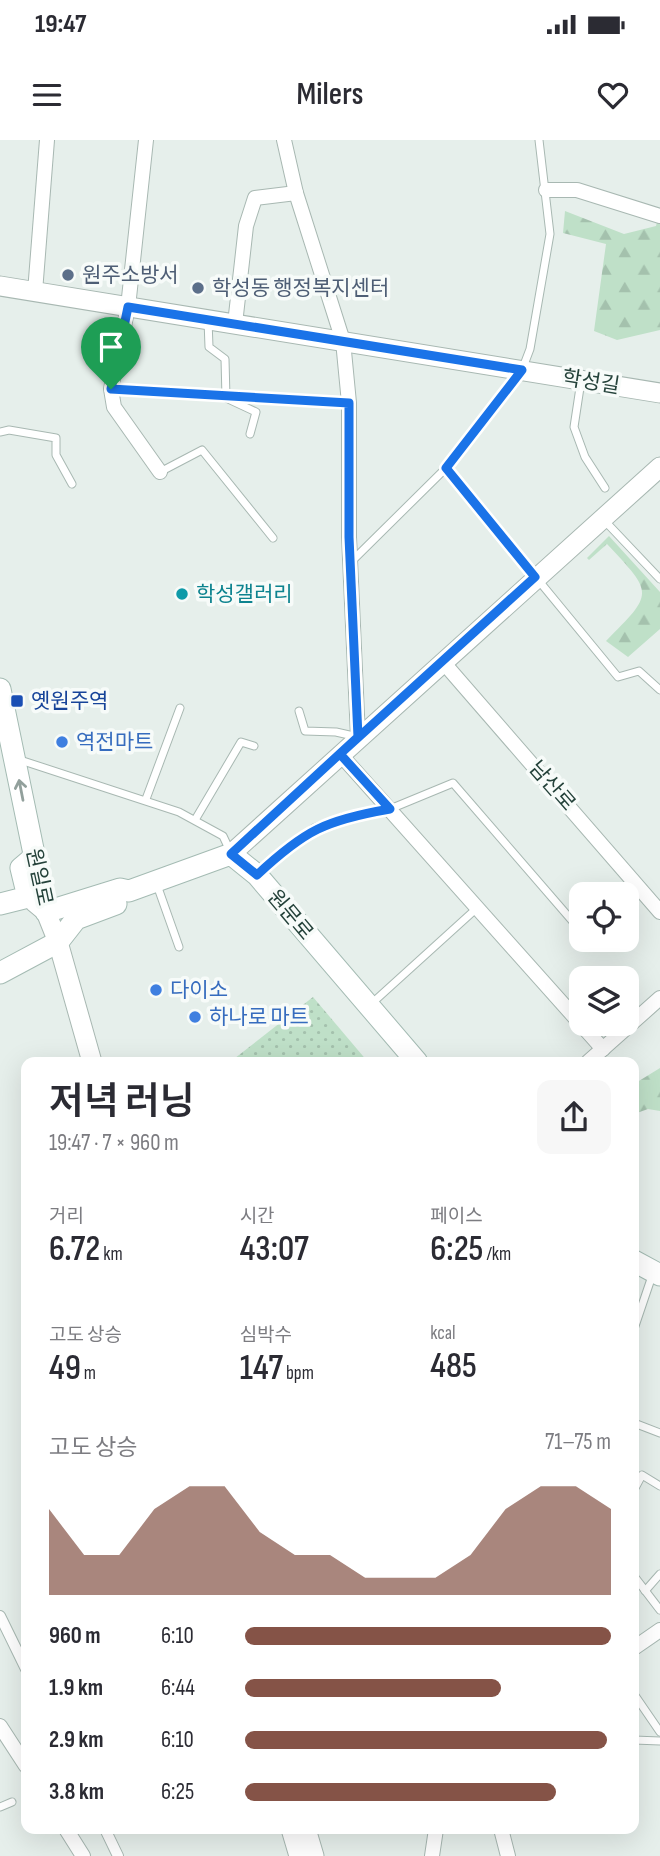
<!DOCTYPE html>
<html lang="ko">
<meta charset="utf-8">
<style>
:root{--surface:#fff;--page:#f7f7f7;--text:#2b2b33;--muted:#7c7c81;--accent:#855347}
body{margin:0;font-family:"Sofia Sans Condensed","Noto Sans KR",sans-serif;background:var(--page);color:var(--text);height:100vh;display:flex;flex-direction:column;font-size:26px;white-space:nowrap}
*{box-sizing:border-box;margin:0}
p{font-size:23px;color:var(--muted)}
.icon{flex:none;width:38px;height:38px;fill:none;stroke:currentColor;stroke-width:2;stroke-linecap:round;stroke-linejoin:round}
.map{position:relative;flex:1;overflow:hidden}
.drawer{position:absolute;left:21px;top:917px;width:618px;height:777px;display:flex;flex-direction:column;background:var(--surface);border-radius:14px;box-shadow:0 7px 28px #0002}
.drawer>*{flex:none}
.tools{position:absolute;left:569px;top:742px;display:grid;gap:14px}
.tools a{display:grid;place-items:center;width:70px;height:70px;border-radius:14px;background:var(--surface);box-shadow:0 7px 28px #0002;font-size:35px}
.pin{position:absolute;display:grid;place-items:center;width:60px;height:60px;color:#fff;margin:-72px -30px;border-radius:50% 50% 50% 0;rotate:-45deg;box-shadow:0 0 7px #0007}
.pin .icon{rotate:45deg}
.round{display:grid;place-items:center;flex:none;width:74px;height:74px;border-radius:14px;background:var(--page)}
.headline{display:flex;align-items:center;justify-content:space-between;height:119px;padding:0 28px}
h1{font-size:38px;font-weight:600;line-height:52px}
.metrics{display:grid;grid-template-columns:repeat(3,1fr);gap:10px;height:119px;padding:7px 28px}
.metrics div{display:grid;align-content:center}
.metrics b{font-size:35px;font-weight:600}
.metrics small{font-size:19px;font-weight:400}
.metrics p{font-size:19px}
.chart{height:196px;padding:14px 28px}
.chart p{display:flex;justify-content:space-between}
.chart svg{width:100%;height:126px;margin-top:7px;fill:var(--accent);opacity:.7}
ul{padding:0 28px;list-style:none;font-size:23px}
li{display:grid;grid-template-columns:112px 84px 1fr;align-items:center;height:52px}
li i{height:18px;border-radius:9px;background:var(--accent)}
.status{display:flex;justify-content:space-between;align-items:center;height:49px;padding:0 35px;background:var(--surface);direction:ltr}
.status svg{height:19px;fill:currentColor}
header{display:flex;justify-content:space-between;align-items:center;height:91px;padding:0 28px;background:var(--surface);font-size:32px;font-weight:600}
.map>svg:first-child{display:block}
</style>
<div class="status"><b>19:47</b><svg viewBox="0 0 49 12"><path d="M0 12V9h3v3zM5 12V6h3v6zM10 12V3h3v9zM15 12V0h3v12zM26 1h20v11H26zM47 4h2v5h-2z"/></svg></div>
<header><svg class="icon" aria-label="menu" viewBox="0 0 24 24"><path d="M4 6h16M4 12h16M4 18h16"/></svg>Milers<svg class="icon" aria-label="heart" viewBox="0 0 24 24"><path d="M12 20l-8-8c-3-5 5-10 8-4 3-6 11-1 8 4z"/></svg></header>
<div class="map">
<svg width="660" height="1716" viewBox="0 0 660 1716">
<defs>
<pattern id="grass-dots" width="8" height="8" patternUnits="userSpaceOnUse" patternTransform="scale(1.75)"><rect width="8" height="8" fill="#bfe0c8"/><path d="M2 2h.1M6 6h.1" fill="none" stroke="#a4c1ad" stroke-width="1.8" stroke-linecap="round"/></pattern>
<pattern id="forest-firs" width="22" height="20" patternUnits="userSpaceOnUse" patternTransform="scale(1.75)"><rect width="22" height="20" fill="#bfe0c8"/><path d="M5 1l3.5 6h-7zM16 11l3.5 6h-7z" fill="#a4c1ad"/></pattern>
</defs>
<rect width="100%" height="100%" fill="#e6efeb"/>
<!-- grass -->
<polygon fill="url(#grass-dots)" points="313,857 368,922 230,922"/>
<!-- forest -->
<g fill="url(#forest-firs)">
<polygon points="565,71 624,94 656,86 657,82 660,82 660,190 617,200 594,191 606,104 563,93"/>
<path d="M 609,396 L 660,452 L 660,489 L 628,517 L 606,501 C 654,453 654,454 607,404 L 589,420 L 587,418 Z"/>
<polygon points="660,928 660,971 648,969 634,974 634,944"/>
</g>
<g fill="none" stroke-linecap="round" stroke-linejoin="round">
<!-- service casing -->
<g stroke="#a8b8b2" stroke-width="9">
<g id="service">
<polyline points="208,180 209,207 225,219 226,258 256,272 250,294"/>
<polyline points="581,241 574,287 585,317 605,348"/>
<polyline points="111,249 349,263"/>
<polyline points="0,292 9,290 56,298 56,315 72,344"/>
<polyline points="446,328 618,537 639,531 660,550"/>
<polyline points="160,332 202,310 273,398"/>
<polyline points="603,379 660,439"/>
<polyline points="352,421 446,328 522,230 530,209 550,94 539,0"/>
<polyline points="299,571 305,591 336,592 358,597"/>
<polyline points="20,620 179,672 223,696 231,713"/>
<polyline points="146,659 180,568"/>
<polyline points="195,680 241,602 254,606"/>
<polyline points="259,733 314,688 343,677 390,669 453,643 581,791"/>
<polyline points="157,745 179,807"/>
<polyline points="589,800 590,802"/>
<polyline points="370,865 477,768"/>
<polyline points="634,1189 653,1133"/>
<polyline points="634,1283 660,1293"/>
<polyline points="634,1350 642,1335 660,1346"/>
<polyline points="634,1436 660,1470"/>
<polyline points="645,1451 660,1434"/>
<polyline points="634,1554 660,1592"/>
<polyline points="634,1600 660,1601"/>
<polyline points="0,1667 12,1662"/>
</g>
</g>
<!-- pedestrian casing -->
<g stroke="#a8b8b2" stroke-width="12">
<g id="pedestrian">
<polyline points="0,1476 26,1529"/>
<polyline points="105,1689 118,1716"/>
</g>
</g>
<!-- minor casing -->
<g stroke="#a8b8b2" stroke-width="16">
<g id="minor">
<polyline points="146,0 128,167 111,249 114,267 160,332"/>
<polyline points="284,0 296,53 343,201 349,263 349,397 358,597"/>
<polyline points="546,50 577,50 660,76"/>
<polyline points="35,152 47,0"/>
<polyline points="235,184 246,86 255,58 296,53"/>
<polyline points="443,522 660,772"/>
<polyline points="340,614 603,909"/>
<polyline points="588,922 660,858"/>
<polyline points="634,1508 660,1490"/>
<polyline points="0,1586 26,1626"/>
<polyline points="66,1689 83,1716"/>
<polyline points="501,1689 508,1716"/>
<polyline points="432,1716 436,1689"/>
</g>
</g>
<!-- tertiary casing -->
<g stroke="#a8b8b2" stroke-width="21">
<g id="tertiary">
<polyline points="0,146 660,253"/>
<polyline points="231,714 660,327"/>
<polyline points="34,762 46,772 58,802 92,922"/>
<polyline points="291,1689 299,1716"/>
<polyline points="306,1689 314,1716"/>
</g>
</g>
<!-- secondary casing -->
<g stroke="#a4bbb3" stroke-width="23">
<g id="secondary">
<polyline points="0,549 46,772 120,749 129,751 231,714 257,735 417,922"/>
<polyline points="0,764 28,757 21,728 34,717"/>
<polyline points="0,833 58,802 76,779 116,764"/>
<polyline points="634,1121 660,1135"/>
</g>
</g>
<!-- service -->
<use href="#service" stroke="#fff" stroke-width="7"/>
<!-- pedestrian -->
<use href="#pedestrian" stroke="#fff" stroke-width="10"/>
<!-- minor -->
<use href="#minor" stroke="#fff" stroke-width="14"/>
<!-- tertiary -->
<use href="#tertiary" stroke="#fff" stroke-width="19"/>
<!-- secondary -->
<use href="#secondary" stroke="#fff" stroke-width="21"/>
</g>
<!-- one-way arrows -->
<defs><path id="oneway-shaft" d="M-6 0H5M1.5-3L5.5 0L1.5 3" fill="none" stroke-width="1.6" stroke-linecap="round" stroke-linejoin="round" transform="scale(1.75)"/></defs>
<use stroke="#92a09c" href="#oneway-shaft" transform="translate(21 650) rotate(-101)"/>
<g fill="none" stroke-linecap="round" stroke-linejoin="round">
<!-- route casing -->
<g stroke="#fff" stroke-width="14">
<path id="route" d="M 111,249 L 349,263 L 349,397 L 358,597 L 231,714 L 257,735 C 305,690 326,680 390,669 L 340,614 L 535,437 L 446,328 L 522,230 L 128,167 L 111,249"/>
</g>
<!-- route -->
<use href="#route" stroke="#1a73e8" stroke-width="9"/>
</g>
<!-- markers -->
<g fill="#5c6f8a" stroke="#f7fbf9" stroke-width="2.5">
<circle cx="68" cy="135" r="7"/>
<circle cx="198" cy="148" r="7"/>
</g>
<circle fill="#0f9aa8" stroke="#f7fbf9" stroke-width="2.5" cx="182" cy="454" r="7"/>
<rect fill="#1a4fb4" stroke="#f7fbf9" stroke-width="2.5" x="10" y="554" width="14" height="14" rx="3.5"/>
<g fill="#3f7fe0" stroke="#f7fbf9" stroke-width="2.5">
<circle cx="62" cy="602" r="7"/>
<circle cx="156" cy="850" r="7"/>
<circle cx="195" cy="877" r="7"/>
</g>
<g text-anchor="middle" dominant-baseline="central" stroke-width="7" stroke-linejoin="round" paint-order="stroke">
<!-- service labels -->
<g font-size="21" fill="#4e5e75" stroke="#f7fbf9" text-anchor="start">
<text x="82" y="135">원주소방서</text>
<text x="212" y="148">학성동 행정복지센터</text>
</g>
<!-- street labels -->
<g font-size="21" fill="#24423a" stroke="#f7fbf9">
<text transform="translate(591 242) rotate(9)">학성길</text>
<text transform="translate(552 646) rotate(49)">남산로</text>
<text transform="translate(39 737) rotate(78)">원일로</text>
<text transform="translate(290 775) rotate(50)">원문로</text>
</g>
<!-- culture labels -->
<g font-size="21" fill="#0d838f" stroke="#f7fbf9" text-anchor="start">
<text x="196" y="454">학성갤러리</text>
</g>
<!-- transit labels -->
<g font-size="21" fill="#164399" stroke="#f7fbf9" text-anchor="start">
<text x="31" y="561">옛원주역</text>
</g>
<!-- shop labels -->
<g font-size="21" fill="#366cbe" stroke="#f7fbf9" text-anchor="start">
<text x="76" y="602">역전마트</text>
<text x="170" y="850">다이소</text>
<text x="209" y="877">하나로 마트</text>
</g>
</g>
</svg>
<div class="tools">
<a><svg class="icon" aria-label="locate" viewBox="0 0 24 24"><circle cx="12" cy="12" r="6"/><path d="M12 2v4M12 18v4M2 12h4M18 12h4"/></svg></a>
<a><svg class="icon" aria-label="layers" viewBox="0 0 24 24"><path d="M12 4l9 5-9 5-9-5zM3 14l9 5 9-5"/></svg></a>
</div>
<div class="pin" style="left:111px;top:249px;background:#1e9e55"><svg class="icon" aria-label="arrive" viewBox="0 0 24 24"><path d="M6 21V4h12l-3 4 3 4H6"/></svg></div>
<section class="drawer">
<div class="headline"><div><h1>저녁 러닝</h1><p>19:47 · 7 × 960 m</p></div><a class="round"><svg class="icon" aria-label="share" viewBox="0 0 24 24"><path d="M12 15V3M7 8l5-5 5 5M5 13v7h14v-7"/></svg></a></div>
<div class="metrics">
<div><p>거리</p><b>6.72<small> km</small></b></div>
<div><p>시간</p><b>43:07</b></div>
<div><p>페이스</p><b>6:25<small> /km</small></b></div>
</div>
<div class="metrics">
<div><p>고도 상승</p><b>49<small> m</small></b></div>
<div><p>심박수</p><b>147<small> bpm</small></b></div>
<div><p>kcal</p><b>485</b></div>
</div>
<div class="chart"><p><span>고도 상승</span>71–75 m</p>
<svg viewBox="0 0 160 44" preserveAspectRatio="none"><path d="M0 44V14L10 30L20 30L30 14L40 6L50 6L60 22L70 30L80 30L90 38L100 38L110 38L120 30L130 14L140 6L150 6L160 14V44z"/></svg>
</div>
<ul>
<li><b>960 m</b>6:10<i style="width:100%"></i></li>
<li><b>1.9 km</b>6:44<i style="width:70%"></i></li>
<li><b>2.9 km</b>6:10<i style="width:99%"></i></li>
<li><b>3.8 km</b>6:25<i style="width:85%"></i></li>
</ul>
</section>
</div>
